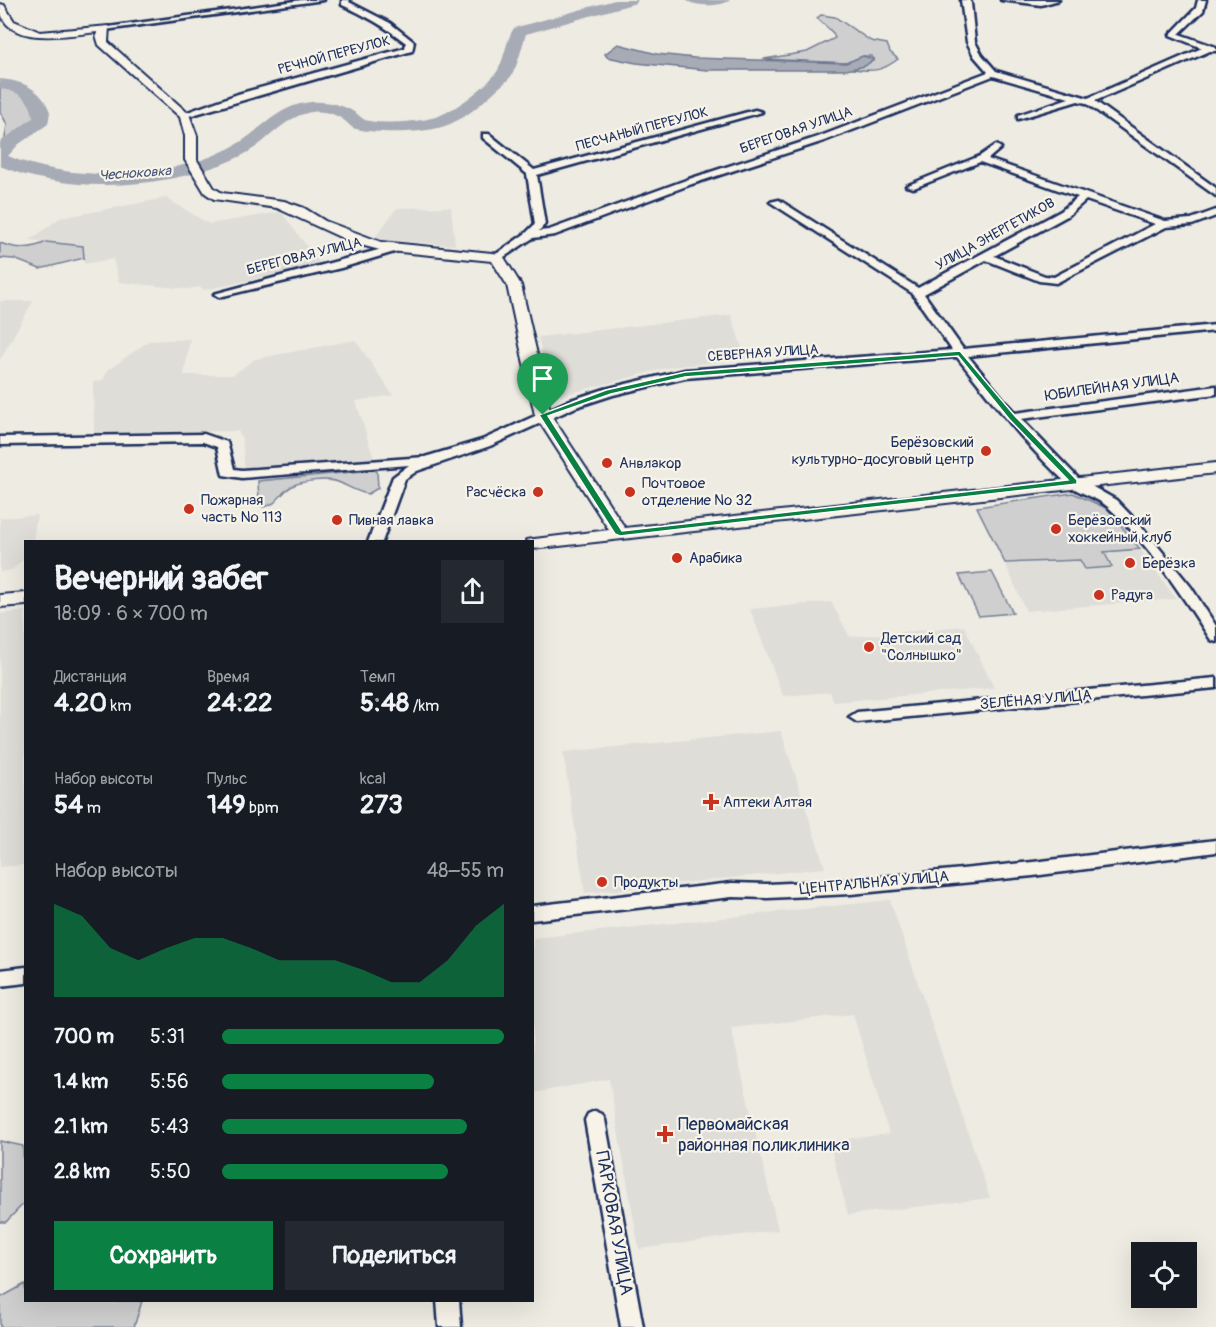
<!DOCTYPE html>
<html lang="ru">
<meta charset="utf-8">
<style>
:root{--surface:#171b24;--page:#242831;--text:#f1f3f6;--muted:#9ea1a6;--accent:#0b8043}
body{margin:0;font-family:Pangolin,sans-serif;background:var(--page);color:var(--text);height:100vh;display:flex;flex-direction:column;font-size:22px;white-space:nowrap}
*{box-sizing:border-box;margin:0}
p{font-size:20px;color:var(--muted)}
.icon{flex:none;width:33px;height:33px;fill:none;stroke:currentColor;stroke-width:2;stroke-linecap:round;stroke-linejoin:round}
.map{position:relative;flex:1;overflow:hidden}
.sheet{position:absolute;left:24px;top:540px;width:510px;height:762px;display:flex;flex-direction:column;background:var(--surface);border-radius:0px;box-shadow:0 6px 24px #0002}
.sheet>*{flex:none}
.tools{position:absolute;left:1131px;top:1242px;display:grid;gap:12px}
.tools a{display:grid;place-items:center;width:66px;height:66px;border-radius:0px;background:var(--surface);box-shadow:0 6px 24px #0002;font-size:30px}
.pin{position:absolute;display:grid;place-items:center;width:51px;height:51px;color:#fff;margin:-62px -26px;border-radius:50% 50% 50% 0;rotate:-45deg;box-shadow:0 0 6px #0007}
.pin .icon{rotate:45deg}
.round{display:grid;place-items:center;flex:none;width:63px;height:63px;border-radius:0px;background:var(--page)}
.headline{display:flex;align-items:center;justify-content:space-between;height:102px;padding:0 30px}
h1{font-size:33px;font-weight:700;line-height:45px}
.metrics{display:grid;grid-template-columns:repeat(3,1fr);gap:9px;height:102px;padding:6px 30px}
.metrics div{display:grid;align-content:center}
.metrics b{font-size:26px;font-weight:700}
.metrics small{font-size:16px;font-weight:400}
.metrics p{font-size:16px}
.chart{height:168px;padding:12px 30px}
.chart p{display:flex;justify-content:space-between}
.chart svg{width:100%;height:108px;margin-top:6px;fill:var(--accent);opacity:.7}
.action{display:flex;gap:12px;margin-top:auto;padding:12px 30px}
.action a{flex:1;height:69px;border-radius:0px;background:var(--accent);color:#fff;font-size:24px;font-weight:700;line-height:69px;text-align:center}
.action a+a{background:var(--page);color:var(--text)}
ul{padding:0 30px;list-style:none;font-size:20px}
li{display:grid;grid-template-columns:96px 72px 1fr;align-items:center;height:45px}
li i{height:15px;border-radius:8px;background:var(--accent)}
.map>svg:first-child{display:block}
</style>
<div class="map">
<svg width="1216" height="1327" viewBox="0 0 1216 1327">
<rect width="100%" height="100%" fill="#eeebe2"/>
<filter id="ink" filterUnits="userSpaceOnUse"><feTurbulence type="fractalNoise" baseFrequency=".0167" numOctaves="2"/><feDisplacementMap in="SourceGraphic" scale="12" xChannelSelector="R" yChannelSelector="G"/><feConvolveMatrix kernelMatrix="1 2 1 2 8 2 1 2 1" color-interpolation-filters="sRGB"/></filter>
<g filter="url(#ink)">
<!-- built -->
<g fill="#deddd8">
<polygon points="166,198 209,224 281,212 321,265 204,290 200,287 187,289 119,282 113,259 84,264 83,246 30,240 60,218"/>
<polygon points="451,207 455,245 373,240 397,208"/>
<polygon points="0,301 33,301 0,360"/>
<polygon points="731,315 746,359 670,367 552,398 538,337"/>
<polygon points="190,339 184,375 233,375 255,359 355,340 393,395 356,401 374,459 245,470 242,439 238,431 94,433 93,382 103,380 108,370 149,341"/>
<polygon points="37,515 33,541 26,542 25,558 12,570 0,572 0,518"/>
<polygon points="1140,549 1176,599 1026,611 1005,563 1080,560 1111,567 1103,552"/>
<polygon points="831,602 850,637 964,626 994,688 834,702 830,692 783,696 750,609"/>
<polygon points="25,611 25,865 0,867 0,614"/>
<polygon points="781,731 825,868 585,893 563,752"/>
<polygon points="890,900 990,1198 848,1215 829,1141 889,1134 853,1014 731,1028 778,1230 639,1249 609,1079 533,1093 533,938"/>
</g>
<!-- green -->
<g fill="#cfcfcf" stroke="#757f96" stroke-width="1.5">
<path d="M 821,15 L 835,17 L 871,41 L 887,44 L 890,52 L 898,59 C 883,71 872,72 853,69 L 873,61 L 872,56 L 863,56 L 846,63 L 764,59 L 807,52 L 835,38 L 833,33 L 817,18 Z"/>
<path d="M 0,84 C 22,85 43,96 42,120 L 22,135 L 4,145 L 7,124 L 0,112 Z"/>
<path d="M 46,242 L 83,246 L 84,258 L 40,269 L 14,259 L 0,258 L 0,243 C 16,249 30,250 46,242 Z"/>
<path d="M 373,470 L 377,471 L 378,488 L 368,494 C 356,492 348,486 338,482 C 326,478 302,481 292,486 C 278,494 280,504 263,507 L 259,502 L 258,481 Z"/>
<polygon points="1073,493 1108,509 1140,549 1104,552 1112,567 1085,569 1080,560 1005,563 977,507"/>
<polygon points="992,572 1013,613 979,616 959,575"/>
<polygon points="0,1141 23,1146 25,1202 6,1222 0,1222"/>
<polygon points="25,1284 26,1300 142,1301 134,1327 0,1327 0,1298"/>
</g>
<!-- water -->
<polygon fill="#a6abb5" stroke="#6e7992" stroke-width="1.5" points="618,44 657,54 695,58 846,63 863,56 874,59 865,66 846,70 707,70 636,63 607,57 605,54"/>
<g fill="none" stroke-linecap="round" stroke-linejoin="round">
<!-- river -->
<g fill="#a6abb5" fill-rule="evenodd">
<path d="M 615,0 L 638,0 L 636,3 L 526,34 C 522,46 519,61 513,73 C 510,80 500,86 494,92 C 481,104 467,117 450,124 C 429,134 379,134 356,129 C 351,128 349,124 345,121 C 335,113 320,109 307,113 C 282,119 266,144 243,155 C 175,189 70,196 0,166 L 0,142 L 33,118 C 32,99 18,91 0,89 L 0,79 C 23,81 42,89 50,112 L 48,124 L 19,144 L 8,156 C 71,183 176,180 237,144 C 262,129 279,105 311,102 C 325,101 342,104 354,112 C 358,114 361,118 365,120 C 381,125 426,122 441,115 C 457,108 489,85 498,70 C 505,57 506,40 514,28 Z"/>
<path d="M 686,0 L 730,0 C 722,7 694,7 686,0 Z"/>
</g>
<!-- minor casing -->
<g stroke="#1b2f5e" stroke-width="5">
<g id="minor">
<polygon points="302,0 324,0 105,30 101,28"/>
<path d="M 342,0 L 350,0 L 349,2 L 390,23 L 414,42 L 412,51 L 182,118 L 182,114 L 238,94 L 405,48 L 406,43 C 386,27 365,15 342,5 Z"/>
<polygon points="961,0 969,0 971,3 975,42 982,55 996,71 1088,98 1202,48 1170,35 1196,8 1198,0 1206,0 1203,11 1179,34 1216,47 1216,51 1210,51 1095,101 1216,188 1216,196 1086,103 1078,101 1018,119 1018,115 1069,98 993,76 824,141 692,184 555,235 533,238 501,259 492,257 526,233 535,224 527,174 483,138 483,134 489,134 534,170 755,110 762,112 537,175 545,224 539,231 549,230 686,180 818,137 988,72 974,56 967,42"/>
<polygon points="1001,0 1059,0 1041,5"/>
<path d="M 996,145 L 1001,148 L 988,159 L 1165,221 L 1191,219 L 1216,210 L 1216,216 L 1192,225 L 1166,227 L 1056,283 L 1039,281 L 986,260 L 924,294 L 963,349 L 1216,325 L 1216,331 L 968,356 L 1015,413 L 1216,386 L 1216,394 L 1021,419 L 1079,479 L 1116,500 L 1143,528 L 1191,587 L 1216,626 L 1216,642 L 1211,640 C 1181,594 1149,544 1108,507 C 1096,497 1080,494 1068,484 C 1028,449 990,398 957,357 L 685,378 L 613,395 L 576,407 L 490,446 L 417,471 L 405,479 L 382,542 L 368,542 L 393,477 L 409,465 L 242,478 L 223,475 L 217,447 L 203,442 L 0,445 L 0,437 L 204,434 L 227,442 L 234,469 L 242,470 L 425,457 L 482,440 L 568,401 L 605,389 L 685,370 L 952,350 L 912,293 L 770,202 L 779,200 L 918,288 L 1061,211 L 1078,197 L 980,162 L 914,188 L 906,186 L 980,156 ZM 1086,200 L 1155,224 L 1054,277 L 1045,276 L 994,256 L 1069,215 Z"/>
<polygon points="397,245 401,246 401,250 341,268 219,297 214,294"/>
<polygon points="1216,678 1216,688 857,722 849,717 857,712"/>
<polygon points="1216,840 1216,852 1033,876 851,894 768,898 732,897 532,920 532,906 732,883 768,884 851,880 1033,862"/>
<polygon points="26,967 26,983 0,986 0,970"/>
<polygon points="595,1111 602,1114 605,1120 643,1327 621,1327 585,1120 588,1114"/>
<polygon points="437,1300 459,1300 461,1327 439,1327"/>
</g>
</g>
<!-- tertiary casing -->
<g stroke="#1b2f5e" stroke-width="4">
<g id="tertiary">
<path d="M 0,4 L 4,5 L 14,21 L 40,32 L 109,26 L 108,42 L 189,114 L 197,136 L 197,160 L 214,188 L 222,193 L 284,201 L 304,208 L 325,221 L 381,242 L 502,254 L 521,285 L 551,415 L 625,528 L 1216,463 L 1216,473 L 532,549 L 532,542 L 526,540 L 609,530 L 535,415 L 507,285 L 492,261 L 380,250 L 353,243 L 277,208 L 214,199 L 205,193 L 185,160 L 185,136 L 180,117 L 99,45 L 96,35 L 98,32 C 68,35 0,49 0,4 Z"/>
<polygon points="26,593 26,605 0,607 0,595"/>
</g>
</g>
<!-- minor -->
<use href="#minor" fill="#f7f3e8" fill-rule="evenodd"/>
<!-- tertiary -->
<use href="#tertiary" fill="#f7f3e8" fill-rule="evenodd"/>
</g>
</g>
<!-- route -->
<path fill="#0b8043" stroke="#fff" stroke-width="1.5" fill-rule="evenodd" d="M 960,351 L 1015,416 L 1077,480 L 1077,484 L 620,536 L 615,534 L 539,415 L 606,390 L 685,372 ZM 958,356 L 1009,419 L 1068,480 L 622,531 L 548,416 L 611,394 L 685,377 Z"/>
<!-- markers -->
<g fill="#c8321e" stroke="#f7f3e8" stroke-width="2">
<circle cx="986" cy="451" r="6"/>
<circle cx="607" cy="463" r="6"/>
<circle cx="538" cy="492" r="6"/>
<circle cx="630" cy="492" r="6"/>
<circle cx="189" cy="509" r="6"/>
<circle cx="337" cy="520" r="6"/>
<circle cx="1056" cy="529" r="6"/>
<circle cx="677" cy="558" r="6"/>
<circle cx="1130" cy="563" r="6"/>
<circle cx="1099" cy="595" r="6"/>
<circle cx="869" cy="647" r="6"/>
<path d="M708 793h6v6h6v6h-6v6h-6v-6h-6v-6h6z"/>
<circle cx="602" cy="882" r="6"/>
<path d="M662 1125h6v6h6v6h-6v6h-6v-6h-6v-6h6z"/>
</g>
<g text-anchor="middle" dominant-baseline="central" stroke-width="4.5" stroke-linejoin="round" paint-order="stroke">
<!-- far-street labels -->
<g font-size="14" fill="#1b2f5e" stroke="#f7f3e8">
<text transform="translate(334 55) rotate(-15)">РЕЧНОЙ ПЕРЕУЛОК</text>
<text transform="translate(642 129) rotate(-15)">ПЕСЧАНЫЙ ПЕРЕУЛОК</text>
<text transform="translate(796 130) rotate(-19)">БЕРЕГОВАЯ УЛИЦА</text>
<text transform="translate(995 234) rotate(-29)">УЛИЦА ЭНЕРГЕТИКОВ</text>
<text transform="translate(304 256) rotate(-14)">БЕРЕГОВАЯ УЛИЦА</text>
<text transform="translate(763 353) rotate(-4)">СЕВЕРНАЯ УЛИЦА</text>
</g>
<!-- far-water labels -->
<g font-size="14" font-style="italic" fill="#455478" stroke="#f7f3e8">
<text transform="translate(135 173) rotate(-4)">Чесноковка</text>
</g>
<!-- street labels -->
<g font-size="15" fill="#1b2f5e" stroke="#f7f3e8">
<text transform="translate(1112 387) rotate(-8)">ЮБИЛЕЙНАЯ УЛИЦА</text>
<text transform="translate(1036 700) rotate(-5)">ЗЕЛЁНАЯ УЛИЦА</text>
<text transform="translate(874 883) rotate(-5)">ЦЕНТРАЛЬНАЯ УЛИЦА</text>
</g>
<!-- poi labels -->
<g font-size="15" fill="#1b2f5e" stroke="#f7f3e8" text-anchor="start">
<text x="974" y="442" text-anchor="end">Берёзовский<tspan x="974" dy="17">культурно-досуговый центр</tspan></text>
<text x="619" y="463">Анвлакор</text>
<text x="642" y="483">Почтовое<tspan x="642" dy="17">отделение № 32</tspan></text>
<text x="526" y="492" text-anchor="end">Расчёска</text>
<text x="201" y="500">Пожарная<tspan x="201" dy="17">часть № 113</tspan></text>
<text x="349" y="520">Пивная лавка</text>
<text x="1068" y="520">Берёзовский<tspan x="1068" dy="17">хоккейный клуб</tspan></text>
<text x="689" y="558">Арабика</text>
<text x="1142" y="563">Берёзка</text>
<text x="1111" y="595">Радуга</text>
<text x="881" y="638">Детский сад<tspan x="881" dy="17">"Солнышко"</tspan></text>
<text x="723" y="802">Аптеки Алтая</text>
<text x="614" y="882">Продукты</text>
</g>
<!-- near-poi labels -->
<g font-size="18" fill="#1b2f5e" stroke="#f7f3e8" text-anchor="start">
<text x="678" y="1124">Первомайская<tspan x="678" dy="21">районная поликлиника</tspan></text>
</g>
<!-- near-street labels -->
<g font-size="18" fill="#1b2f5e" stroke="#f7f3e8">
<text transform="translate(614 1223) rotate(80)">ПАРКОВАЯ УЛИЦА</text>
</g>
</g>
</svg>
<div class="tools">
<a><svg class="icon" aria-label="locate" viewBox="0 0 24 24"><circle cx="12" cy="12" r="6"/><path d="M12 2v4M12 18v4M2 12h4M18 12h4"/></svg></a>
</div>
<div class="pin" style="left:543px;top:415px;background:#1e9e55"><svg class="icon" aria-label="arrive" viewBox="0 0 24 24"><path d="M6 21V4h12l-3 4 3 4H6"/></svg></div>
<section class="sheet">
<div class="headline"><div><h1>Вечерний забег</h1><p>18:09 · 6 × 700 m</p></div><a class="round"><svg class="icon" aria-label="share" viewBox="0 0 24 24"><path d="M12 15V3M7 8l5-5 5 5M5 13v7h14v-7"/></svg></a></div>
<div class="metrics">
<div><p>Дистанция</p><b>4.20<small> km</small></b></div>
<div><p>Время</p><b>24:22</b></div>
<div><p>Темп</p><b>5:48<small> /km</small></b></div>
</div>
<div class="metrics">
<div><p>Набор высоты</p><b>54<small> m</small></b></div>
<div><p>Пульс</p><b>149<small> bpm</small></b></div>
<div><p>kcal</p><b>273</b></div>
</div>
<div class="chart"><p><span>Набор высоты</span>48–55 m</p>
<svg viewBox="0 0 160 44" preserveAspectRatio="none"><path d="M0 44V6L10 11L20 24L30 29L40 24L50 20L60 20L70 24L80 29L90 29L100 29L110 33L120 38L130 38L140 29L150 15L160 6V44z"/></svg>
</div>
<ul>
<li><b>700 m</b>5:31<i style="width:100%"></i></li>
<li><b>1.4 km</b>5:56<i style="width:75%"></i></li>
<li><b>2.1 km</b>5:43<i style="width:87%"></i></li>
<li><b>2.8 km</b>5:50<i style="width:80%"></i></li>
</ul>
<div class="action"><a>Сохранить</a><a>Поделиться</a></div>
</section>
</div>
